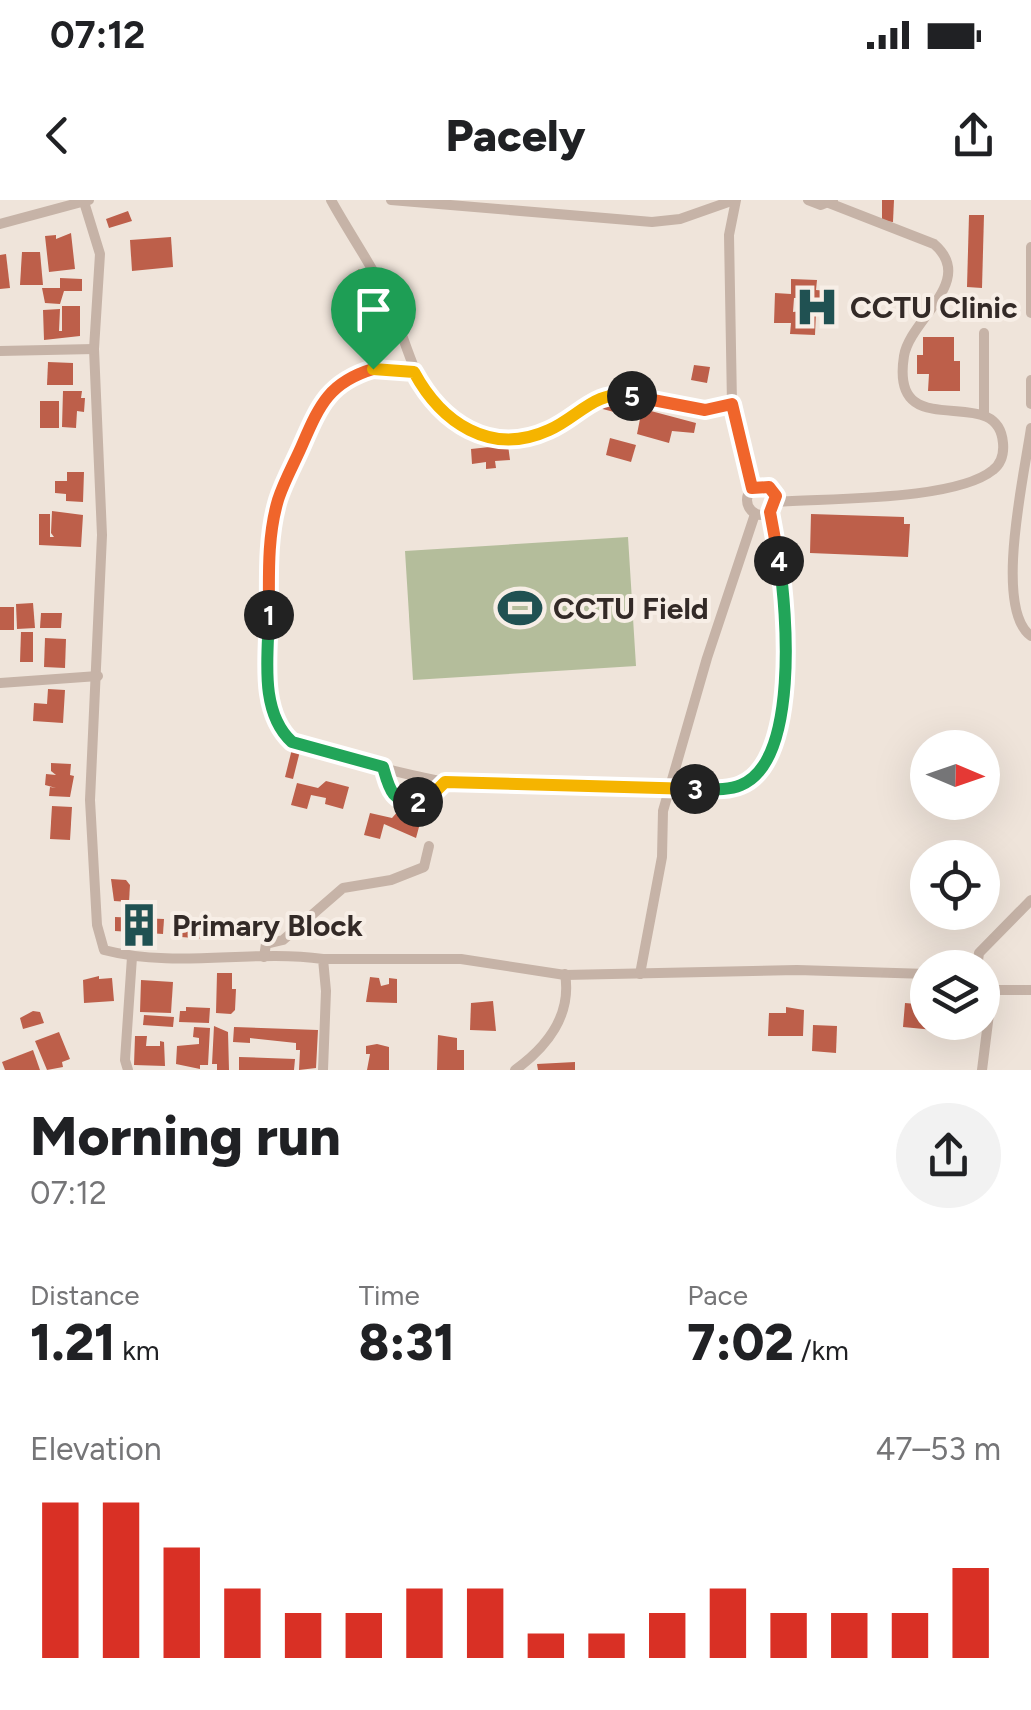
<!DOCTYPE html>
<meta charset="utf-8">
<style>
:root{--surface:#fff;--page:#f2f2f2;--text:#202124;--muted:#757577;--accent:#d93025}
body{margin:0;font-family:Figtree,sans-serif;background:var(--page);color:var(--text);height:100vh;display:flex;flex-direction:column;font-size:38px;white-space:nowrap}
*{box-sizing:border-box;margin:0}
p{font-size:32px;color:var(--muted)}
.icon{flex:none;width:55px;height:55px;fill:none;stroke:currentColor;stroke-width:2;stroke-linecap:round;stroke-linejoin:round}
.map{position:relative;height:870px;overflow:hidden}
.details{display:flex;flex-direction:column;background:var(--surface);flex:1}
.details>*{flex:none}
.needle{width:65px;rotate:92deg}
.buttons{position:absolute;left:910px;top:530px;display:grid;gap:20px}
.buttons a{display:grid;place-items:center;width:90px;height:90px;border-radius:50%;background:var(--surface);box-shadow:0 10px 40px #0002;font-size:50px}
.pin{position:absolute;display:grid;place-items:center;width:85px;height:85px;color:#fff;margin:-102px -42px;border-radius:50% 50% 50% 0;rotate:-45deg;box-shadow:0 0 10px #0007}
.pin .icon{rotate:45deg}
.km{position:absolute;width:50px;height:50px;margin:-25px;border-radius:50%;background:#222;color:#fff;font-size:28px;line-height:50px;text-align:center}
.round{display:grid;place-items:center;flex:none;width:105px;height:105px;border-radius:52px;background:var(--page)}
.overview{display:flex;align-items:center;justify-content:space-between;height:170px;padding:0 30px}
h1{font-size:55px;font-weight:800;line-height:75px}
.metrics{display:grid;grid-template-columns:repeat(3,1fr);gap:15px;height:170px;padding:10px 30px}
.metrics div{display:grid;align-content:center}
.metrics b{font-size:50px;font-weight:800}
.metrics small{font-size:28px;font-weight:400}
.metrics p{font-size:28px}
.chart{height:280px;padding:20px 30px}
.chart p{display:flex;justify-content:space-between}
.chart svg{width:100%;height:180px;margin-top:10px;stroke:var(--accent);stroke-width:6}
.status{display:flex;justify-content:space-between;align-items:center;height:70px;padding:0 50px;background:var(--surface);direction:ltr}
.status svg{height:28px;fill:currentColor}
header{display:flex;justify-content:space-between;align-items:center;height:130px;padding:0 30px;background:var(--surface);font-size:45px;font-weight:800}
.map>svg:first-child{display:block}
</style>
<div class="status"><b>07:12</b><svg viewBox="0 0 49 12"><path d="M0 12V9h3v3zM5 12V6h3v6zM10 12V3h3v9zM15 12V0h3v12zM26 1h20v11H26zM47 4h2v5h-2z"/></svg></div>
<header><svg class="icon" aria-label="back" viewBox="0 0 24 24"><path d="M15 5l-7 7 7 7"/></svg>Pacely<svg class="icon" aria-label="share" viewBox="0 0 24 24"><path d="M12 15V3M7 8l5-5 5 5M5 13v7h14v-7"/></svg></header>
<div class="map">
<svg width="1031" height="870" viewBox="0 0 1031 870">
<rect width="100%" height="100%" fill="#efe4da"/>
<!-- green -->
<polygon fill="#b4bd9b" points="628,337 636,466 413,480 405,351"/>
<!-- building -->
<g fill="#bd5f4a" fill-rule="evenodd">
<polygon points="882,0 894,0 893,22 882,21"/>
<polygon points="128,11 132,21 109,28 106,19"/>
<polygon points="969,15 984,15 982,88 967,87"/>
<polygon points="71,33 75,69 49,72 45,36 56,35 56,39"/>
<polygon points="171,37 173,67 132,71 130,40"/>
<polygon points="22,52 40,52 43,85 20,85"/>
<polygon points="6,54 10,88 0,89 0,55"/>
<polygon points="359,69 384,102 377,109 360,89 354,94 361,102 355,107 340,91"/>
<polygon points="60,78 82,79 82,91 64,91 60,104 45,103 42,88 60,88"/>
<path d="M 791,79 L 817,80 L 816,90 L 829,91 L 829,112 L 816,112 L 815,135 L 790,134 L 791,123 L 774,123 L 775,93 L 791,94 ZM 794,98 L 811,98 L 810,110 L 793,112 Z"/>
<polygon points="62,106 80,106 80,136 44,140 43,110 60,109 59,131 62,131"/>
<polygon points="923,137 954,137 954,161 960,161 960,191 928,191 929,174 917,174 917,155 923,155"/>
<polygon points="48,162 73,163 73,185 47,185"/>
<polygon points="694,165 710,167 707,183 691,180"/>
<polygon points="63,191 82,191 81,198 85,198 84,212 77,211 76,228 62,227"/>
<polygon points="602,198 696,223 694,233 672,231 669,243 637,234 640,219 599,208"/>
<rect x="40" y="201" width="19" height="27"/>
<polygon points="610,238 636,245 631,262 606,255"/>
<polygon points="508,245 510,260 495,261 496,268 486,269 486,262 472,264 471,249"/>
<polygon points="67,272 84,272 83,302 66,301 66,294 55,293 55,281 67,281"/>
<polygon points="52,311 83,315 81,347 39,345 39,314 50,314 50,337 54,337 51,333"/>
<polygon points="811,314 904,317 904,324 910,324 908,357 810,353"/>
<polygon points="33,403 35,428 17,429 16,404"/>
<rect x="0" y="407" width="14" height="23"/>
<polygon points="41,413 62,413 61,428 40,428"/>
<polygon points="21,432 33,432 33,462 20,462"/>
<polygon points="45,438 66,439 65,468 44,467"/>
<polygon points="48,489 65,490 63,523 33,521 34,503 47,504"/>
<polygon points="293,545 301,547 293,579 285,577"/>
<polygon points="51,563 71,564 70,575 74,576 70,597 49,596 50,587 56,588 45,585 46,574 56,575 51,571"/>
<polygon points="326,581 349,587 343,609 325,604 326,598 311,595 307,609 291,605 297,583 318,588"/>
<polygon points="52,606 72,607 70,640 50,639"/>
<polygon points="399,610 422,616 416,638 384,624 380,639 364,635 370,613 392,618"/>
<polygon points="111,679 126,680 130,685 129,702 114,701"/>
<polygon points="115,717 164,719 163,734 115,731"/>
<polygon points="182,720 209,722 208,739 181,737"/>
<polygon points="217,773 232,773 232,789 236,789 235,810 231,814 216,813"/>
<polygon points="99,776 99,779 112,778 114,801 84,803 83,780"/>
<polygon points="370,777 379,778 381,786 389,784 389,778 397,779 397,803 366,802"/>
<polygon points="141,780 173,782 171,813 140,812"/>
<polygon points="493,801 496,831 470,830 471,803"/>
<polygon points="905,803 928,805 928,822 935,822 934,830 903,827"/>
<polygon points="186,807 210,808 209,823 179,822 180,811 186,811"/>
<polygon points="786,807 804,810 803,836 768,836 769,813 786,813"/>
<polygon points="33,811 40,812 44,823 23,829 20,818"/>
<polygon points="144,815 174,817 173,827 143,825"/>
<polygon points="813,825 837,826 836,853 812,851"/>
<polygon points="214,826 228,832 229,870 217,870 217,864 212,864"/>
<polygon points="194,827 210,828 208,865 200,865 200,869 176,864 177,846 199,844 199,838 193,837"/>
<polygon points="234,827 318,830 316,868 299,870 300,850 296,850 296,843 250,838 250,843 233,842"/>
<polygon points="59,832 70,859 62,862 63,867 47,870 35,841"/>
<polygon points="438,835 457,838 457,850 464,850 464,870 437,870"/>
<polygon points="135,836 147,836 146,846 160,846 160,841 164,842 165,866 134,865"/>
<polygon points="377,844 389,847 389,870 367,870 370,854 366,854 366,846"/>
<polygon points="33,850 40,870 5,870 2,862"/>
<polygon points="239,857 295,859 294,870 239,870"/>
<polygon points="575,862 575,870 538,870 537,864"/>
</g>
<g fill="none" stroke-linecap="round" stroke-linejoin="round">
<!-- minor -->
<g stroke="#c6b3a7" stroke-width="10">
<path d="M 331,0 C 348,31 369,61 385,93 C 417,158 417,242 516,239 C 552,238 579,205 612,193 L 705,210 L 732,204"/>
<polyline points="391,0 652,22 680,19 734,0"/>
<polyline points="736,0 729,35 732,204 752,288"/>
<polyline points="808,0 821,5 833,0"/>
<path d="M 84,2 L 100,54 L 94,149 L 102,335 L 90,600 L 97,725 L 104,750 C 177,769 250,749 323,759 L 326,791 L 323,870"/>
<polyline points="0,24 89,0"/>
<polyline points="1031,47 1031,113"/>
<polyline points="984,133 984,214"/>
<polyline points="0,151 94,149"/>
<path d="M 413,173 C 392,171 367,165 347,177 C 317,195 288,269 278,301 C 267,339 259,504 282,533 C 294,548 422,579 447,582 C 495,587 543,586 591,587 C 635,589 683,594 727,588 C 737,587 747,583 754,576 C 805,531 781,374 770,312"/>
<polyline points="1031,180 1031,204"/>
<path d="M 1031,228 C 1025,271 993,409 1031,436"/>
<circle cx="762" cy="300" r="15"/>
<path d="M 777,302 C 828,298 955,301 993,270 C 1002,263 1004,254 1003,243 C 998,179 889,249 904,156 C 910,119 977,81 934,44 L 829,3"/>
<polyline points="0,483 98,476"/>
<path d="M 383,567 C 390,594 397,605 427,600 L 445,581"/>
<polyline points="264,757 266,744 283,740 343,688 391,680 424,667 429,646"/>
<polyline points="323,759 461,759 565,775 797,770 928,774"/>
<polyline points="977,768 979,753 1031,700"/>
<polyline points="640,774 662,657 663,611 707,458 755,314"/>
<polyline points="982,785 992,790 1031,790"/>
<polyline points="128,870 125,860 132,757"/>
<path d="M 515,870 C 547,847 572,815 565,774"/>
<polyline points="982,870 992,790"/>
</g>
</g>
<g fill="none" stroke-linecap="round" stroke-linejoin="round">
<!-- split-1 casing -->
<g stroke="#fff" stroke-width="20">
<path id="split-1" d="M 269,415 C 269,377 267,337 278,300 C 284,281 295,262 303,243 C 320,204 330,182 373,169"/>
</g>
<!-- split-2 casing -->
<g stroke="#fff" stroke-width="20">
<path id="split-2" d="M 269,415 C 268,456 259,512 292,542 L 383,567 C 389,588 392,604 418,602"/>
</g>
<!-- split-3 casing -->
<g stroke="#fff" stroke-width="20">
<polyline id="split-3" points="418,602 427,600 445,582 695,589"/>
</g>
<!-- split-4 casing -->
<g stroke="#fff" stroke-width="20">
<path id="split-4" d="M 695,589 C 710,589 727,591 741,585 C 799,561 787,412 779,361"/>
</g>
<!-- split-5 casing -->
<g stroke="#fff" stroke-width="20">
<polyline id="split-5" points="632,196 705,210 732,204 752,288 769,287 776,296 770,312 779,361"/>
</g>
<!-- split-6 casing -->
<g stroke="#fff" stroke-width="20">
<path id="split-6" d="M 373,169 L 414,172 C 441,222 490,257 549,230 C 579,217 595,189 632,196"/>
</g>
<!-- split-1 -->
<use href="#split-1" stroke="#f0652b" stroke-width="12"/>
<!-- split-2 -->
<use href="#split-2" stroke="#22a559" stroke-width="12"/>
<!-- split-3 -->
<use href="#split-3" stroke="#f5b400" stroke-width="12"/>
<!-- split-4 -->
<use href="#split-4" stroke="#22a559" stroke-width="12"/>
<!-- split-5 -->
<use href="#split-5" stroke="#f0652b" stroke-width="12"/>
<!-- split-6 -->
<use href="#split-6" stroke="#f5b400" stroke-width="12"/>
</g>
<!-- icons -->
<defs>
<g id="hospital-bare" transform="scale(3.45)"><path d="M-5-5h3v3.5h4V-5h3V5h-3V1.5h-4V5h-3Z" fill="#205152" stroke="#f7eee6" stroke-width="2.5" paint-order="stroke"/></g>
<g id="stadium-bare" transform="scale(3.45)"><path d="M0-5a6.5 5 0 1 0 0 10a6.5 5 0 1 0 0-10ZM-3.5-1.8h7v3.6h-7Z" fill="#205152" stroke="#f7eee6" stroke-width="2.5" paint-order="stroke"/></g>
<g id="building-bare" transform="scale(3.45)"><path d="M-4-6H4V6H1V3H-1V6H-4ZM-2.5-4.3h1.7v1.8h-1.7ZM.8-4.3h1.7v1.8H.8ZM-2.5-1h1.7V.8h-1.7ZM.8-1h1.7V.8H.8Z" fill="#205152" stroke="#f7eee6" stroke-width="2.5" paint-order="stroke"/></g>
</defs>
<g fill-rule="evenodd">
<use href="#hospital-bare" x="817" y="107"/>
<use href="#stadium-bare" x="520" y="408"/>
<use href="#building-bare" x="139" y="725"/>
</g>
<g text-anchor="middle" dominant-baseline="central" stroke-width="8" stroke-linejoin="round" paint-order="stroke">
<!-- poi labels -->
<g font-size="30" font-weight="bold" fill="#332a27" stroke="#f7eee6" text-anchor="start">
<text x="850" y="107">CCTU Clinic</text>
<text x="553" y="408">CCTU Field</text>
<text x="172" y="725">Primary Block</text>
</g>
</g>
</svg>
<div class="buttons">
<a><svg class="needle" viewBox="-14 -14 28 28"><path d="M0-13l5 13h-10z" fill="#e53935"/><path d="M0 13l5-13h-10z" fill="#757577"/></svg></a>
<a><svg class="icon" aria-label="locate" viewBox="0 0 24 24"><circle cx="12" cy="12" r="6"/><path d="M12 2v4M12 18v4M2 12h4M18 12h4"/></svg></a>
<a><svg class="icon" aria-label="layers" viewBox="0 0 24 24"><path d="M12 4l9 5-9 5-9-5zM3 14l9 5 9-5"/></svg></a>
</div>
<div class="pin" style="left:373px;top:169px;background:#1e9e55"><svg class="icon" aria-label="arrive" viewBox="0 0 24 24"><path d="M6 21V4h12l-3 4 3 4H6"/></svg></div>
<b class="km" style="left:269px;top:415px">1</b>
<b class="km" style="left:418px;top:602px">2</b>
<b class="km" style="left:695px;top:589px">3</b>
<b class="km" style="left:779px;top:361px">4</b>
<b class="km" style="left:632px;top:196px">5</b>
</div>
<section class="details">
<div class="overview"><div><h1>Morning run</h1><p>07:12</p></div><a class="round"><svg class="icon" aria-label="share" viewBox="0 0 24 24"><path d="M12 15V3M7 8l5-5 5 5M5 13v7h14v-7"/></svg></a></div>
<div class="metrics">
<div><p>Distance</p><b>1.21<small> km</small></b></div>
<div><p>Time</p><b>8:31</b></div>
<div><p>Pace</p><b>7:02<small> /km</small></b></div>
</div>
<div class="chart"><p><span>Elevation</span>47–53 m</p>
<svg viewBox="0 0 160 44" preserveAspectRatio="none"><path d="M5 44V6M15 44V6M25 44V17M35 44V27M45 44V33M55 44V33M65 44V27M75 44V27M85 44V38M95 44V38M105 44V33M115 44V27M125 44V33M135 44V33M145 44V33M155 44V22"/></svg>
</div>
</section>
